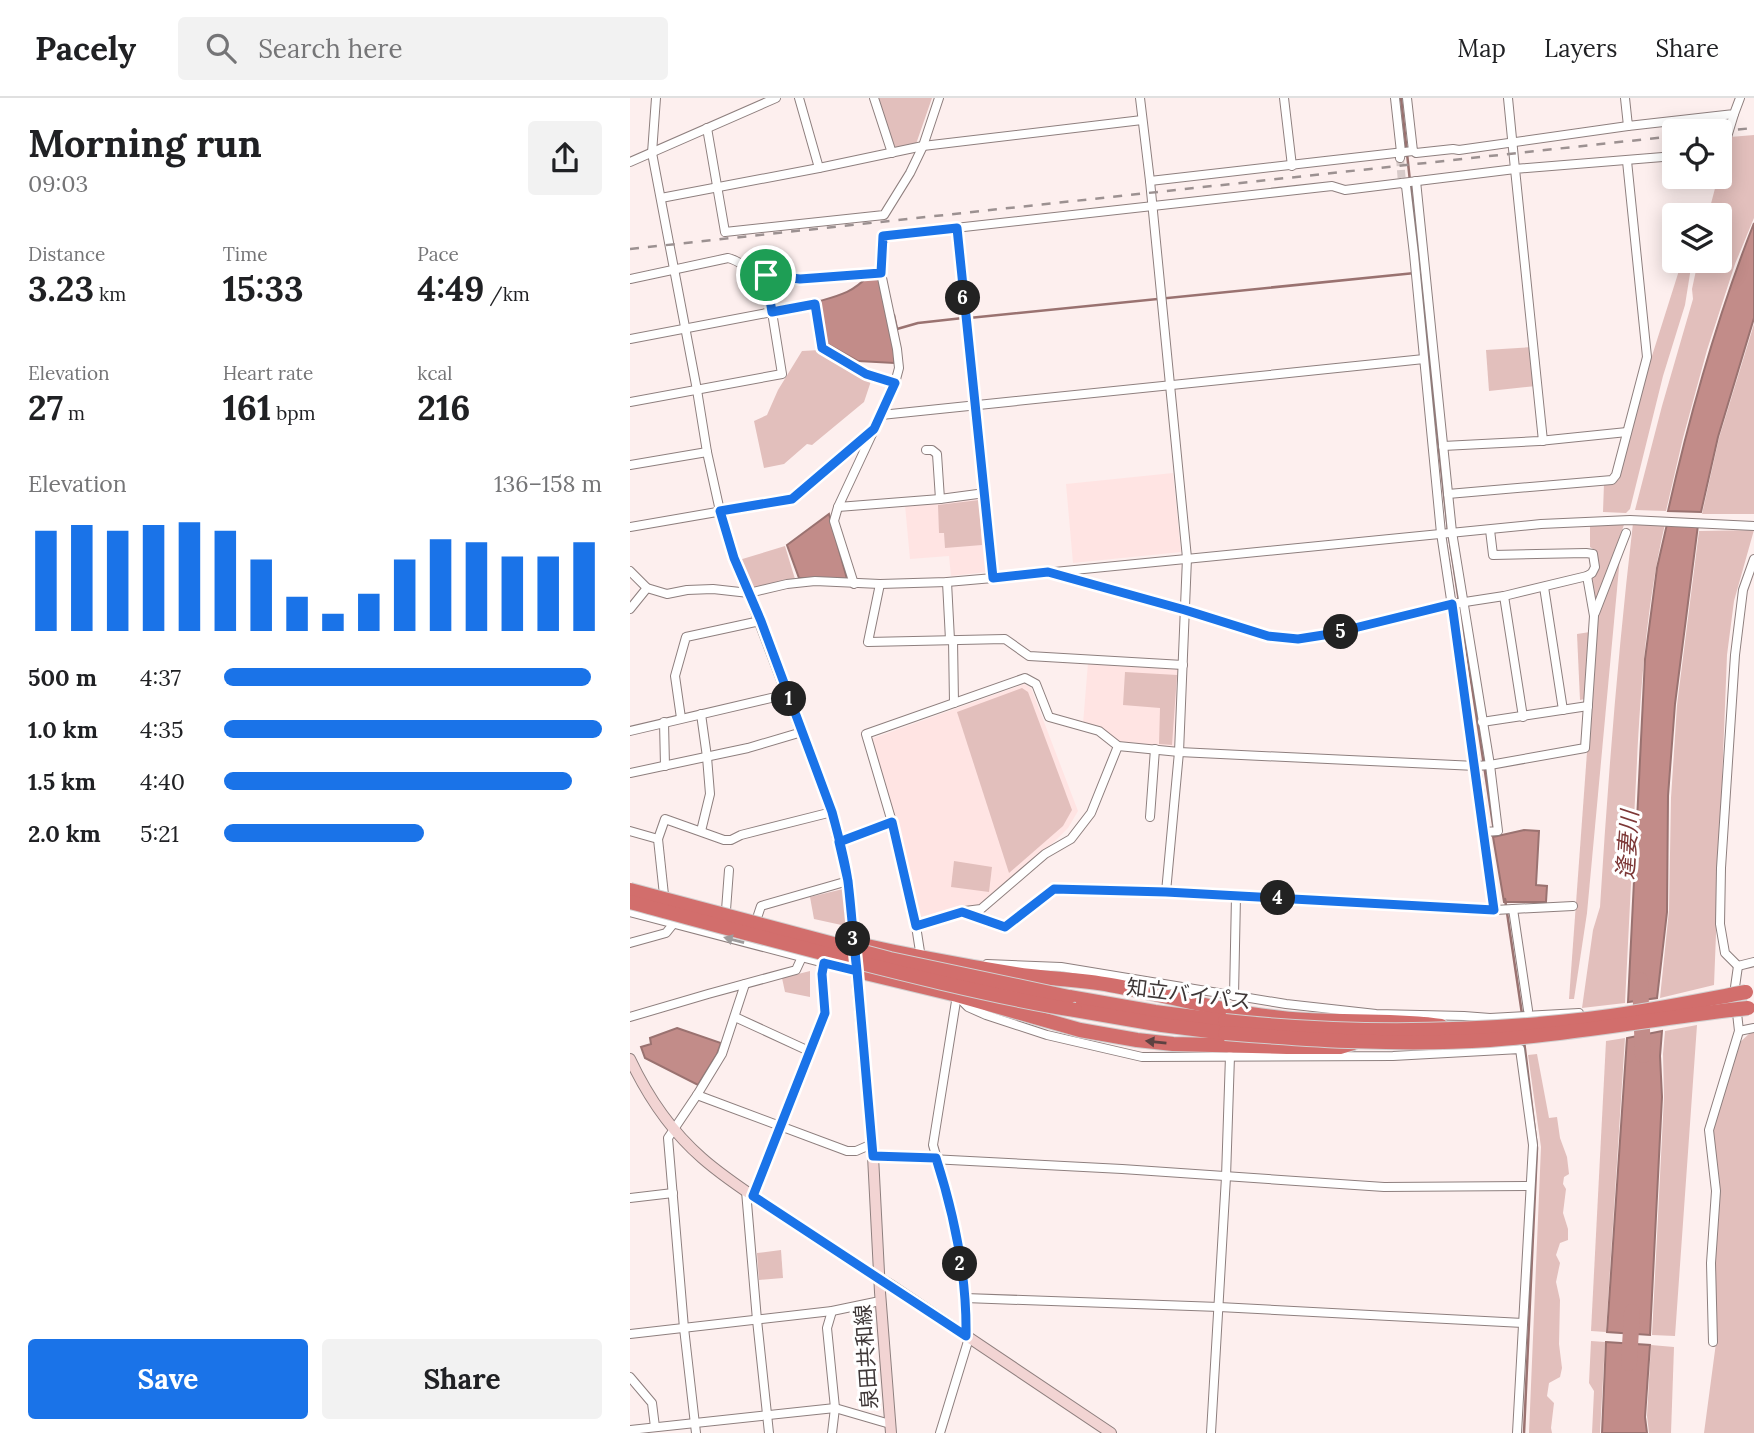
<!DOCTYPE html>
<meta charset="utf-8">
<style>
:root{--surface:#fff;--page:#f2f2f2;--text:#202124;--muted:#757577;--line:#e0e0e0;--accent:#1a73e8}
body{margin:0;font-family:Lora,"Noto Sans JP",serif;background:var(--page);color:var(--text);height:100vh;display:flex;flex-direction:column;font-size:26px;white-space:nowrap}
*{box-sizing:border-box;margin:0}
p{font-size:23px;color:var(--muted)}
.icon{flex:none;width:38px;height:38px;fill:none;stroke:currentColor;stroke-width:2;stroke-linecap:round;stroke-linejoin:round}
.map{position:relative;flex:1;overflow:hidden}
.drawer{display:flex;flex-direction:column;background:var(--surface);width:630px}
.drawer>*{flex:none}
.fabs{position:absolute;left:1032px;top:21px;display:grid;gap:14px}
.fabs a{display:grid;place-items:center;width:70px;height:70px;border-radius:7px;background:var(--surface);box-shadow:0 4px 18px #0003;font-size:35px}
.pin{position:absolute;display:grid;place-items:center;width:60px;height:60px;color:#fff;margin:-30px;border:4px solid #fff;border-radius:50%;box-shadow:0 2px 7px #0007}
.km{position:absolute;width:35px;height:35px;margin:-18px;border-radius:50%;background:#222;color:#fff;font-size:19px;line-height:35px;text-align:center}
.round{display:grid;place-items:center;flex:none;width:74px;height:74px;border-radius:7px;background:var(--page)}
.head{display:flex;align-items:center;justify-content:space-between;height:119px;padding:0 28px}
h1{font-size:38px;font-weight:800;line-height:52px}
.metrics{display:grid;grid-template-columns:repeat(3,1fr);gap:10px;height:119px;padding:7px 28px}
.metrics div{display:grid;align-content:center}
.metrics b{font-size:35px;font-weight:800}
.metrics small{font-size:19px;font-weight:400}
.metrics p{font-size:19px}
.chart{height:196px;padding:14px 28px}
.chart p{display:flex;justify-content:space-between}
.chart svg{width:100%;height:126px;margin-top:7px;stroke:var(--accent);stroke-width:6}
.button{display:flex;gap:14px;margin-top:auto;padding:14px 28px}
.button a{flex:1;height:80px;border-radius:7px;background:var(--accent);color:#fff;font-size:28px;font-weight:800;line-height:80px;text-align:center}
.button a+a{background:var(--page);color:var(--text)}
ul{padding:0 28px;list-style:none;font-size:23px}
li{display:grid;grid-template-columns:112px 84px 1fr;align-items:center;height:52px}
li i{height:18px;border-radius:9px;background:var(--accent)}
header{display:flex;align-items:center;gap:42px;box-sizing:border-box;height:98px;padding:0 35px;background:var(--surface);border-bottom:2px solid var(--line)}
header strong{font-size:33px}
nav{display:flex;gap:38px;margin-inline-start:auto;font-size:24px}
.search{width:490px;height:63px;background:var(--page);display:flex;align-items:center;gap:18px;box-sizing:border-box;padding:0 24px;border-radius:7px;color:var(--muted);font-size:26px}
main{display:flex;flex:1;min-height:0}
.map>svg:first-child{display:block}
</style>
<header>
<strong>Pacely</strong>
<div class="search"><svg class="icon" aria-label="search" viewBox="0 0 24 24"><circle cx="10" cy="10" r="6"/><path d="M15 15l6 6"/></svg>Search here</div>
<nav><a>Map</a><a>Layers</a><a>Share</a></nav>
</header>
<main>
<section class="drawer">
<div class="head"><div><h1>Morning run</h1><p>09:03</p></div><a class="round"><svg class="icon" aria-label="share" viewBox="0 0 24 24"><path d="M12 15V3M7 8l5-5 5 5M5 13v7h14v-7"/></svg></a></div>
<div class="metrics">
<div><p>Distance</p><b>3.23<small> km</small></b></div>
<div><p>Time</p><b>15:33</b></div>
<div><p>Pace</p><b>4:49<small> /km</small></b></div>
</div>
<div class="metrics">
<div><p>Elevation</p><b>27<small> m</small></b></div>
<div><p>Heart rate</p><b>161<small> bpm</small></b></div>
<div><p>kcal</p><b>216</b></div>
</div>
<div class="chart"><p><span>Elevation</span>136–158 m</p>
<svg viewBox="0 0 160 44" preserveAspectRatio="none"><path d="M5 44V9M15 44V7M25 44V9M35 44V7M45 44V6M55 44V9M65 44V19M75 44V32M85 44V38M95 44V31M105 44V19M115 44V12M125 44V13M135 44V18M145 44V18M155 44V13"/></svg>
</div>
<ul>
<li><b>500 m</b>4:37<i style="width:97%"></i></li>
<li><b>1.0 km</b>4:35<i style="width:100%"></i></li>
<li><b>1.5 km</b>4:40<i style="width:92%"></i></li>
<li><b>2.0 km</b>5:21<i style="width:53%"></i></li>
</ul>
<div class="button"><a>Save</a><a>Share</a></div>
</section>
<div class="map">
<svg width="1124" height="1335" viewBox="0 0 1124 1335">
<rect width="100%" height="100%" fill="#fdefee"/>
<!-- built -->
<g fill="#ffe4e3">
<polygon points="543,375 551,454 443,465 436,386"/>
<polygon points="352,399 357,474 321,478 319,458 280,461 275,407"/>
<polygon points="458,565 550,570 544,651 492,646 471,630 453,626"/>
<polygon points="394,586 401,590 448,713 438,730 425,743 351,807 329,811 287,822 241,641"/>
</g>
<!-- green -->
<g fill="#e2bfbc">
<polygon points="248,0 302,0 286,46 265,50"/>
<polygon points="1124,37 1124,120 1105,166 1077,252 1053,340 1036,413 1005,412 1032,308 1063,201 1062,191 1068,163 1090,163 1090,117 1078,117 1088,79 1090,79 1090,71 1100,39"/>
<polygon points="1052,163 1062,163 1055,207 1033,278 1000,411 996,415 973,414 974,385 984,385 989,381 1021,261"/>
<polygon points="1124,226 1124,416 1072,416 1089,340"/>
<polygon points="903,249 906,288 859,293 856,252"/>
<polygon points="190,252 242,280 234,304 182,347 177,346 154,366 134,370 124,323 137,317 148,292 172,253"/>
<polygon points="349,402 352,447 315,450 314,435 309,435 308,407"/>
<polygon points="995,424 967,501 964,502 961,482 969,471 966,453 960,449 960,426"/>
<path d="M 1003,425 L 1035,426 C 1011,529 1009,634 1003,739 L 996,740 L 995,746 L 1003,746 L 995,905 L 952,910 L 963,832 L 970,809 C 978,680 988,553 1003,425 Z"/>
<polygon points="1124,432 1104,503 1097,557 1084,887 1030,900 1039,812 1041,700 1047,607 1069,433"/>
<polygon points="155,448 165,481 155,482 121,492 109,462"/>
<polygon points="990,459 957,815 944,901 939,901 967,517"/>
<polygon points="960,534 955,601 950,602 947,536"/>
<polygon points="495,574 547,577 542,647 529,646 530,610 493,607"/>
<polygon points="392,590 398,594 442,712 433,728 379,775 327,614"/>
<polygon points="324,763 362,769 359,794 321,789"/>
<polygon points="213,791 216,828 184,821 180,799"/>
<polygon points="180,873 180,899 155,894 152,880"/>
<polygon points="1067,927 1045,1238 1022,1237 1034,999 1033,956 1035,933"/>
<polygon points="1124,934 1124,1335 1074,1335 1086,1245 1083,1034 1108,946 1120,935"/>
<polygon points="995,940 976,1234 961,1233 976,943"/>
<polygon points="907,956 919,1020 927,1019 930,1040 937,1059 939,1076 934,1079 933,1086 936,1091 933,1115 938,1131 938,1142 930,1145 926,1157 930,1165 926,1184 930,1202 929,1246 932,1270 930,1279 919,1285 917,1298 924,1305 921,1330 922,1335 899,1335 911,1049 898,957"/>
<polygon points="151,1152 153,1180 129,1182 127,1155"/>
<polygon points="961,1243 975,1244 970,1335 962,1335 964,1293 959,1285"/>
<polygon points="1021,1247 1044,1249 1041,1335 1019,1335 1017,1318"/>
</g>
<!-- water -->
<g fill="#c28c89" stroke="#9a7270" stroke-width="2">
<path d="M 1124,125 L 1124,220 L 1088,339 L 1071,414 L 1038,413 C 1060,315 1087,219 1124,125 Z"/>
<path d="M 238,178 L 245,179 L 249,182 L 265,251 L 264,265 L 228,263 L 196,245 L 190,203 C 211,197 223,194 238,178 Z"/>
<polygon points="199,416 217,481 197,480 169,480 157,447"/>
<polygon points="1037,426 1068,427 1045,606 1038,698 1037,814 1027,900 998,904 1015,561 1027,470"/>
<polygon points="894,732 909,733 906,787 917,788 916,804 874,804 863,739"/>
<polygon points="47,930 91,945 87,956 68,987 15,960 11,949 21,946 20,940"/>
<polygon points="1032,933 1030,958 1032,999 1020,1237 977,1234 997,940"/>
<polygon points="976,1244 1020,1247 1015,1319 1017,1335 972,1335"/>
</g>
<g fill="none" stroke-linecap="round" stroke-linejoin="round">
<!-- stream -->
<g stroke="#9a7270" stroke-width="2.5">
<polyline points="771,0 788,157"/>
<polyline points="790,181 818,432"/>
<polyline points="264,217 267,231 288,225 333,220"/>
<polyline points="339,220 785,175"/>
<polyline points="819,438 864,733"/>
<polyline points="875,801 892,916"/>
<polyline points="894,1335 907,1050 894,943"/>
</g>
<!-- river -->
<g stroke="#c28c89" stroke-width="16">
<polyline points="1010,882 1013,957"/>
<polyline points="999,1265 1002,1214"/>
</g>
<!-- street-tunnel -->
<polyline stroke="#d7cac9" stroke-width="8" stroke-dasharray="8 4" stroke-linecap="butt" points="770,60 772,85"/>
<!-- street casing -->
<g stroke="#8e7f7e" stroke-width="10">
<g id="street">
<polyline points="26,0 22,55 67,292 77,354 90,413 104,460 119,495"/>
<polyline points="169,0 189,70"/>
<polyline points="244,0 262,55"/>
<polyline points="510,0 520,83 557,460 549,654 536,794"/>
<polyline points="654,0 662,68"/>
<polyline points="765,0 771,54 770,60"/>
<polyline points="777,0 783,53"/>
<polyline points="995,0 998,28 1104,16 1110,0"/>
<polyline points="77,30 95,134 254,117 280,75 293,48 309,0"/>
<polyline points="1090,54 1097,39 1104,16"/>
<polyline points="0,64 146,0"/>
<polyline points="520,83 783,53 786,55 823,51 829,52 998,28"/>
<polyline points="786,83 822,434 860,667 868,733 855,734"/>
<polyline points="772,85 776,88 784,156 811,435 846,668 865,812"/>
<polyline points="31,100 189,70 293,48 512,22"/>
<polyline points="326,130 363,480"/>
<polyline points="136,177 142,214 185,206 192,250 236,276 265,285"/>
<path d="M 0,181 L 98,160 C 111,163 120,174 133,177 C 172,184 211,178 251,175"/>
<polyline points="0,241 142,214 152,276 0,304"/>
<polyline points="251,317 794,261"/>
<polyline points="913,343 885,71 1045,58"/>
<polyline points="813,348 909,343 997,334"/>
<polyline points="296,352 302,352 307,356 310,401"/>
<polyline points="0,367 77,354"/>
<polyline points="355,395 310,401 208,409 251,317 265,285 269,270 267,251 251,175 253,138 702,88 715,92 885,71 878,0"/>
<polyline points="818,396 982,382 986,377 1017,259 997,63"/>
<polyline points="208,409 204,423 224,486"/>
<polyline points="0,429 162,401 242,333"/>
<polyline points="860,432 863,457 956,455 963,456 965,469 962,475 957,478"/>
<polyline points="0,473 17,490 37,496 57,492 83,491 119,495 157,486 185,483 250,486 317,484 363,480 911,426 1000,422 1124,428"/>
<polyline points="317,484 320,542"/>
<polyline points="250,486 238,544 375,541 399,558 553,567"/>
<polyline points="914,489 933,612"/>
<polyline points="874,498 893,619"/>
<polyline points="0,511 17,490"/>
<polyline points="965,515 996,435"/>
<polyline points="323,542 324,605"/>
<polyline points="71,616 77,659 80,696 71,733"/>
<polyline points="51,620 45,578 56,539 130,523"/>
<polyline points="34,624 35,668"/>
<polyline points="852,624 958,608"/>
<polyline points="0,633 158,596"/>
<polyline points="0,675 118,650 172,634"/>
<polyline points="520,719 525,651"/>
<polyline points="0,733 28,741 35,721 94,742 101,742 111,737 202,714"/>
<polyline points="28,741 34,797"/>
<polyline points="209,744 262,724"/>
<polyline points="96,812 99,772"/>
<polyline points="335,813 351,811 415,756 441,741 461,715 488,648"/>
<polyline points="0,814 194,865 192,876 195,915 123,1098"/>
<polyline points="127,820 131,808 218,783"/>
<polyline points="286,828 332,814 375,829 424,791 606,798 865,812 883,811"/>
<polyline points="0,845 36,835 44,825"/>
<polyline points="291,860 286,828 262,724 236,636 395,580 406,586 419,619 469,633 488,648 549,654 846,668 860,667 955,650 964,518 957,478 874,498 822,506 700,536 668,541 638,538 555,512 418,474"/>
<polyline points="357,866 431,869 656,906 746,916 834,918 860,920 949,915"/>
<polyline points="1108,868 1095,855 1090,826 1091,770 1105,557 1113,492 1124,461"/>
<polyline points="1108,868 1124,864"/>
<polyline points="1105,889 1108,868"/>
<polyline points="327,897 303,1047 317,1095 324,1131 335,1200 336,1238"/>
<polyline points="604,898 606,798"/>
<polyline points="329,900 338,909 356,917 417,937 512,959 763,958 890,951 903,1047 887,1335"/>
<polyline points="898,912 883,811 943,808"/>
<polyline points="0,919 78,896 166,872 172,859"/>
<polyline points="105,919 181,954"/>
<polyline points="1109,933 1124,930"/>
<polyline points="67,997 217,1053 226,1053 242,1046"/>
<polyline points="243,1058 492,1071 754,1089 900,1088"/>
<polyline points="116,1093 127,1222 139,1335"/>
<polyline points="0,1100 43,1095"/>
<polyline points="335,1200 589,1209 893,1225"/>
<polyline points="202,1213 197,1230 205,1310 202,1335"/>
<polyline points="0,1236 202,1213 250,1203"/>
<polyline points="1083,1244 1081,1165 1086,1093 1079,1032 1109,933 1107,915"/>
<polyline points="0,1279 22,1305 25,1329"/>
<polyline points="0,1332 205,1310 260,1326"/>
<polyline points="66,1335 54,1230 38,1040 67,997 92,956 115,886"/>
<polyline points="310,1335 339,1240"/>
<polyline points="581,1335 596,1079 600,958"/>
</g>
</g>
<!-- secondary casing -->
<g stroke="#8e7f7e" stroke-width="12">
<g id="secondary">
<polyline points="119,495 202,714 218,783 224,853"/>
<polyline points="194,865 227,873"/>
<polyline points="226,869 243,1058 250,1194 261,1335"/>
<path d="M 0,961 C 17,997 41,1033 72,1060 C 98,1083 129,1102 159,1122 C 193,1145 227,1167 262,1188 L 481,1335"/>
</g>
</g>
<!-- highway casing -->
<g stroke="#d1cfcf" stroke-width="16">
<g id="highway">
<path d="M 223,845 C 277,857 330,867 385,876 C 416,881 448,881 480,887 C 537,897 593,914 652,920 C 704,926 758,920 811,928"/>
<polyline points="227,873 327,897 450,932 507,942 543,946 657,949 710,949 723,945"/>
<polyline points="439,899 525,914 595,923"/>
<polyline points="445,912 532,927 595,935"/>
</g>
</g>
<!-- street -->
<use href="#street" stroke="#fff" stroke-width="8"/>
<!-- secondary -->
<use href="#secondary" stroke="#f2d4d3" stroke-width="10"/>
<!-- highway -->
<use href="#highway" stroke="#d26e6c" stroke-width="14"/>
<!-- rail -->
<g stroke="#9c9191" stroke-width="2.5" stroke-dasharray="9 9" stroke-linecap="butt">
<polyline points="1090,33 1124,30"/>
<polyline points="0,151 1045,38"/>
</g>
<!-- highway-bridge casing -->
<g stroke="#d1cfcf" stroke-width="16" stroke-linecap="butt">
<g id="highway-bridge">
<polyline points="0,792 260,861 439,899"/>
<path d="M 0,804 C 101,831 202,859 304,883 C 351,894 397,905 445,912"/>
<path d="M 595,923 C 716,936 837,935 958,921 C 1011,915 1063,904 1116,894"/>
<path d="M 595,935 C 683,942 772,948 860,942 C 947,936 1032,919 1118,910"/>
</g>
</g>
<!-- highway-bridge -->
<use href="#highway-bridge" stroke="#d26e6c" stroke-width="14"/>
</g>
<!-- one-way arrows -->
<defs><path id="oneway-solid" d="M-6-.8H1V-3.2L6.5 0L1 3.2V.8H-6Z" transform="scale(1.75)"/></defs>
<use fill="#9e9b9b" href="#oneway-solid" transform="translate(104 842) rotate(-165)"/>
<use fill="#5c4242" href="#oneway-solid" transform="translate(526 944) rotate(-174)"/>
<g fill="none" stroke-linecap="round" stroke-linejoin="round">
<!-- route casing -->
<g stroke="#fff" stroke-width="14">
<path id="route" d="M 136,177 L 142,214 L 185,206 L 192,250 L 236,276 L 265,285 L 244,331 L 162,401 L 90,413 L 104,460 L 131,523 L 202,714 C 208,737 215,761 218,784 C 222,814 223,844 227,873 L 243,1058 L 306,1060 C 324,1116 337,1179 336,1238 L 123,1098 L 195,915 L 192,876 L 194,865 L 227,873 L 218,783 L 209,744 L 262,724 L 286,828 L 332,814 L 375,829 L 424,791 L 536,794 L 864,812 L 822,506 L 700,536 L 668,541 L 638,538 L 555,512 L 418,474 L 363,480 L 327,130 L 253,138 L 251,175 L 170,181 L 136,177"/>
</g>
<!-- route -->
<use href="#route" stroke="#1a73e8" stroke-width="9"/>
</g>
<g text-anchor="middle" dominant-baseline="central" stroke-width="6" stroke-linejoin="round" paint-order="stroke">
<!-- street labels -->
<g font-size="21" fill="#3e3737" stroke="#fff">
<text transform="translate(559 896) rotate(7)">知立バイパス</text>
<text transform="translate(236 1259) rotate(-94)">泉田共和線</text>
</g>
<!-- water labels -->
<g font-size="23" font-style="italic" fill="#7d3837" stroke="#fff">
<text transform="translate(997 747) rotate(-86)">逢妻川</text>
</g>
</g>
</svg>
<div class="fabs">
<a><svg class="icon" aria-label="locate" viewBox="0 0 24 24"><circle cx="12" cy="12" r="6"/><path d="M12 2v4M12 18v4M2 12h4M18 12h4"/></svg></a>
<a><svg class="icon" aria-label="layers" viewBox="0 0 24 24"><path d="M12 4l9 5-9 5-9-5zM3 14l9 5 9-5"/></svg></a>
</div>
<div class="pin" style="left:136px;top:177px;background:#1e9e55"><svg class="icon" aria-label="arrive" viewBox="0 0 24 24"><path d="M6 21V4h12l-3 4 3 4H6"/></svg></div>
<b class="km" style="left:159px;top:601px">1</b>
<b class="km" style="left:330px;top:1166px">2</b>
<b class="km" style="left:223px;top:841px">3</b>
<b class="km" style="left:648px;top:800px">4</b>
<b class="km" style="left:711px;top:534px">5</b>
<b class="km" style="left:333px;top:200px">6</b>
</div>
</main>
